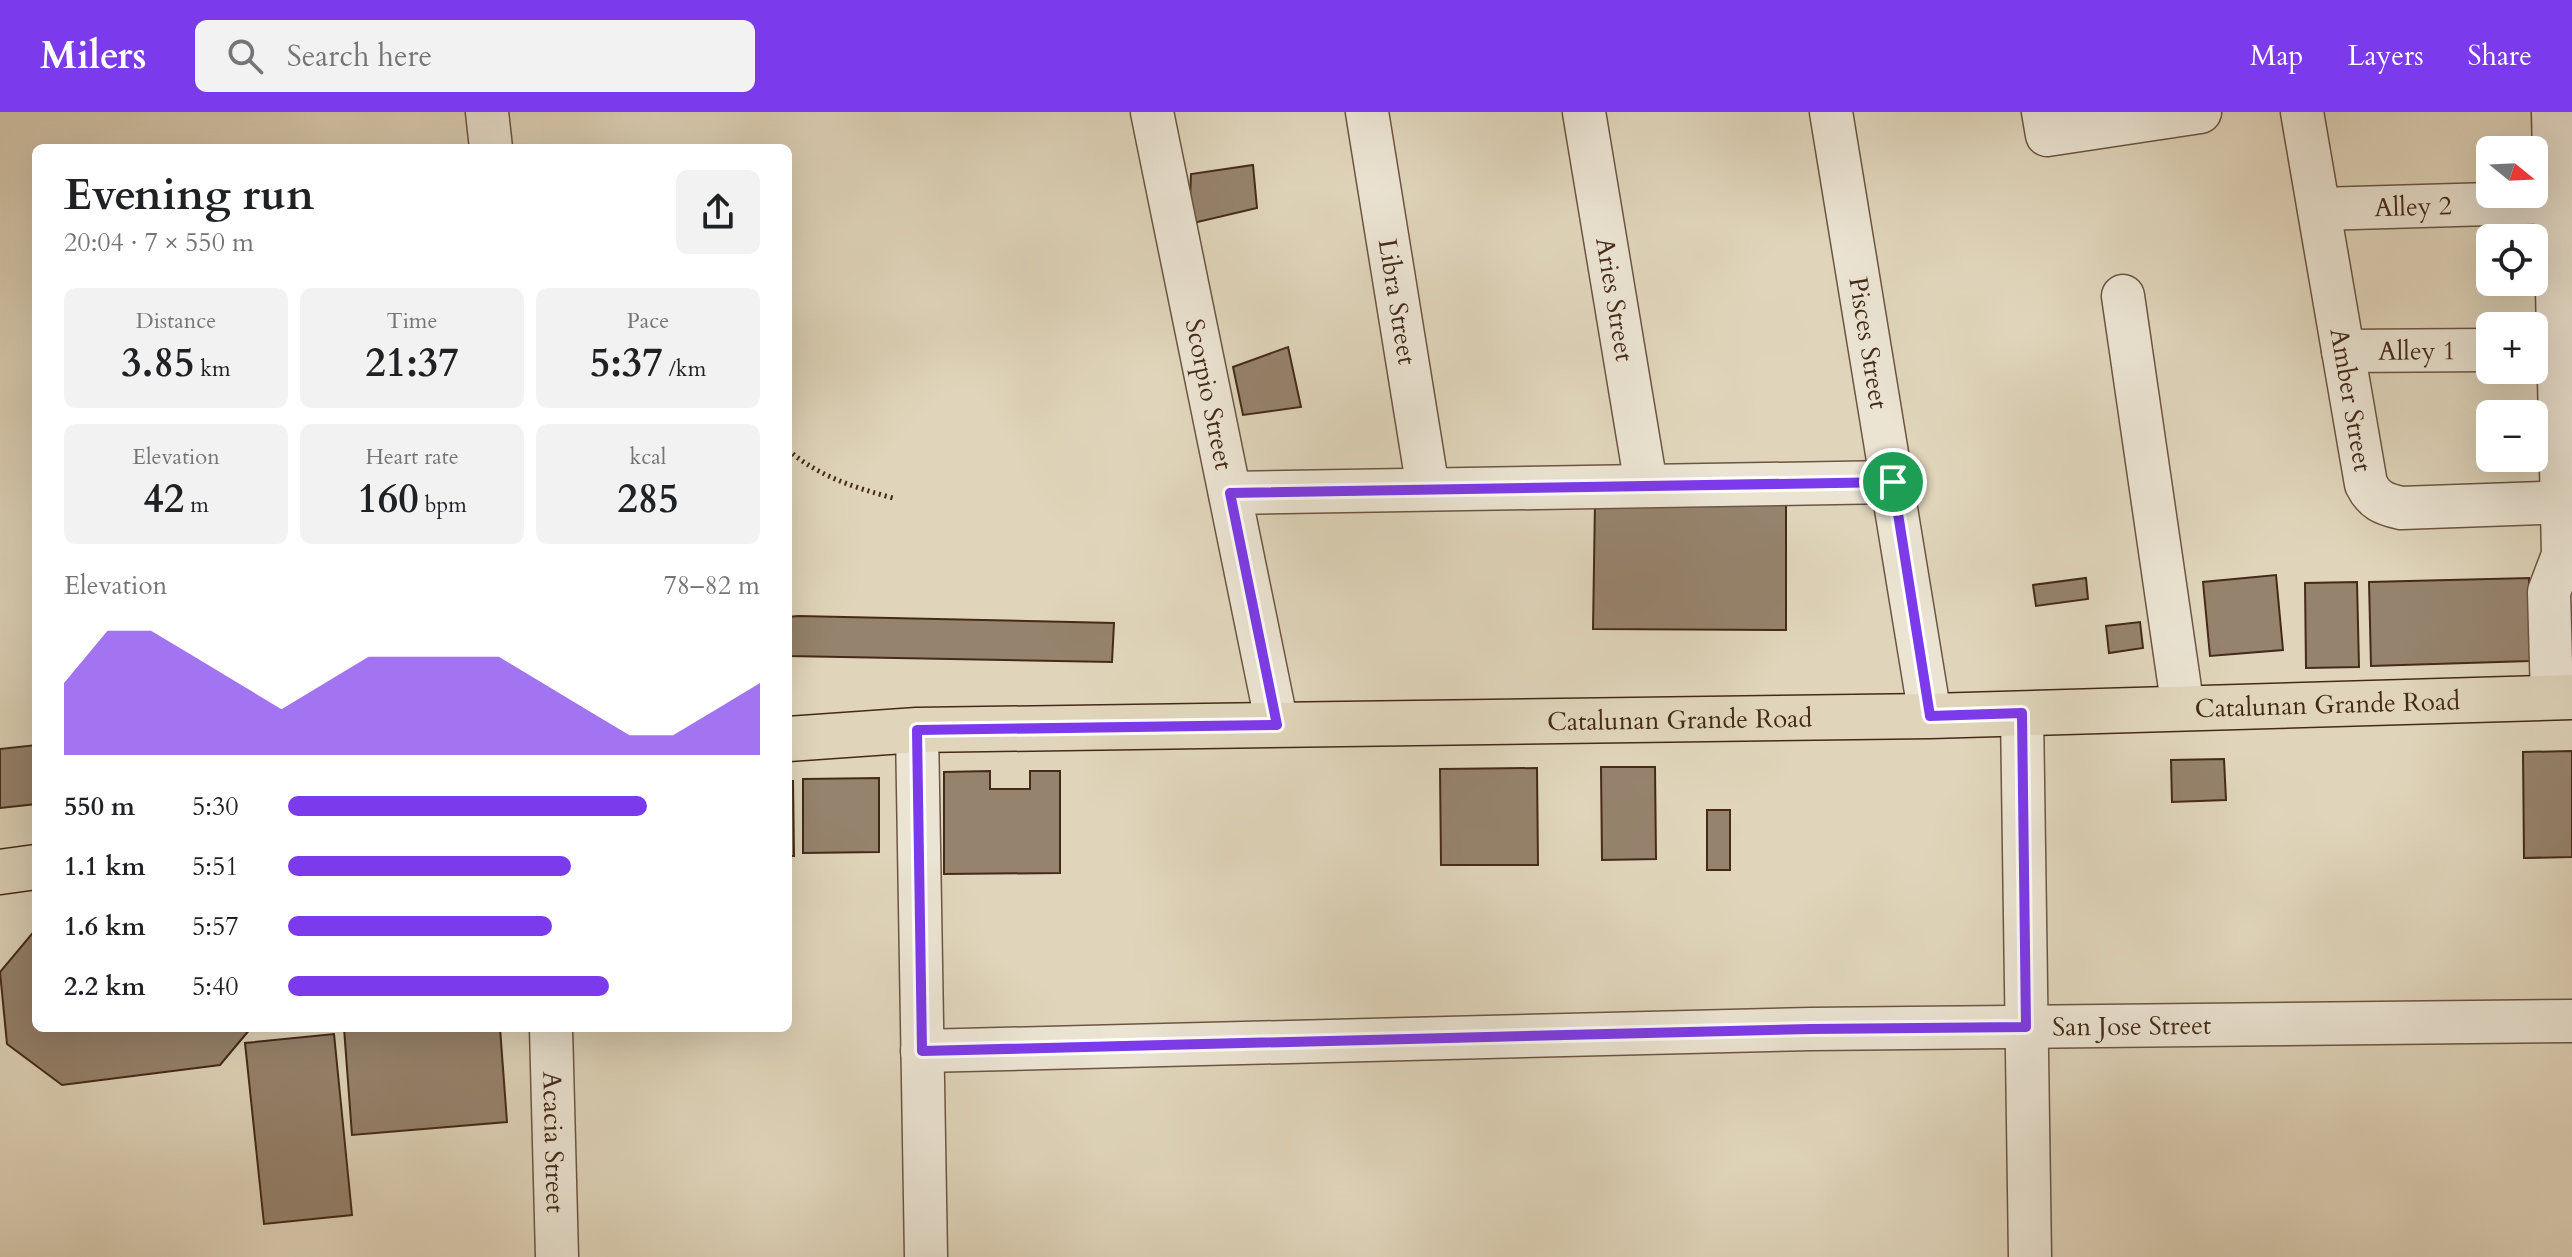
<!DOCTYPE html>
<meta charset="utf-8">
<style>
:root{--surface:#fff;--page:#f2f2f2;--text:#202124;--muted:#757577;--accent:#7c3aed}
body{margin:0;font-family:Cardo,serif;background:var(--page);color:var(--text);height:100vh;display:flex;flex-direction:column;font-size:30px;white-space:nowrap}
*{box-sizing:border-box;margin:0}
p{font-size:26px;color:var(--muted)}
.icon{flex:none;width:44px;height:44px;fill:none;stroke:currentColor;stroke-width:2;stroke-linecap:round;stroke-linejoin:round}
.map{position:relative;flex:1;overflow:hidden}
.drawer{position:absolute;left:32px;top:32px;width:760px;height:888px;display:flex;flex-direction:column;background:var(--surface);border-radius:12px;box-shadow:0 8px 32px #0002}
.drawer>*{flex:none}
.needle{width:52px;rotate:108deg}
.fabs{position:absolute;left:2476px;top:24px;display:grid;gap:16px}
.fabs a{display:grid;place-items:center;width:72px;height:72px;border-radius:12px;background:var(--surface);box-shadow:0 8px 32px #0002;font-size:40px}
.pin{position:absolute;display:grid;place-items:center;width:68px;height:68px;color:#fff;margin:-34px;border:4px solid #fff;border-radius:50%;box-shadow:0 2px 8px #0007}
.round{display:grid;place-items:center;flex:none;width:84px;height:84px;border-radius:12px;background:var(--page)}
.overview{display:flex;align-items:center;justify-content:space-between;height:136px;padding:0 32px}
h1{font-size:44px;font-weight:700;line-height:60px}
.stats{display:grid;grid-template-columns:repeat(3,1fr);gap:12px;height:136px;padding:8px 32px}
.stats div{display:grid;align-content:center;border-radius:12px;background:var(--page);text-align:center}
.stats b{font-size:40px;font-weight:700}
.stats small{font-size:22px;font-weight:400}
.stats p{font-size:22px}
.chart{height:224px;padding:16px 32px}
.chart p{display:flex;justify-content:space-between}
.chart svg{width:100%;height:144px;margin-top:8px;fill:var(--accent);opacity:.7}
ul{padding:0 32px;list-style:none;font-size:26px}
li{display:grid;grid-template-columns:128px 96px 1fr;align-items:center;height:60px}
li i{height:20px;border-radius:10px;background:var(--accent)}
header{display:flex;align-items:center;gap:48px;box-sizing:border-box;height:112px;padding:0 40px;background:var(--accent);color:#fff}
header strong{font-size:38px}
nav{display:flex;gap:44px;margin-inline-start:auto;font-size:28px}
.search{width:560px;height:72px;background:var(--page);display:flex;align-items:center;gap:20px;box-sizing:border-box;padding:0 28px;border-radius:12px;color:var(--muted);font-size:30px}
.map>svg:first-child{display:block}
</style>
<header>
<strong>Milers</strong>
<div class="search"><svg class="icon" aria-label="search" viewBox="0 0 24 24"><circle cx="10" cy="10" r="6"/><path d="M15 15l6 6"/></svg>Search here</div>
<nav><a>Map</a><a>Layers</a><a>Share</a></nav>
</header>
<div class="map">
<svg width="2572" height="1145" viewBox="0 0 2572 1145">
<rect width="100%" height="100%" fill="#e0d5bb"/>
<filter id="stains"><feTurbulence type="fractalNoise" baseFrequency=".0025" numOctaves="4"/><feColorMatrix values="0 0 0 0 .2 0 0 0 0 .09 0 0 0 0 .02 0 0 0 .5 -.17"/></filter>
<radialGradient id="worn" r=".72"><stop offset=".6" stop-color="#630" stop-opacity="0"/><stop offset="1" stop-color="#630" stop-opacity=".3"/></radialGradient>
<!-- building -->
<g fill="#96836d" stroke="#452a19" stroke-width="2">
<polygon points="1253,53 1257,96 1189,112 1191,62"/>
<polygon points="1288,235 1301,295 1243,303 1233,255"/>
<polygon points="1595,390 1786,390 1786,518 1593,517"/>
<polygon points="2276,463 2283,538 2210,544 2203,470"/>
<polygon points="2086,466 2088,487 2036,494 2033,473"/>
<polygon points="2529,466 2530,549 2371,554 2369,470"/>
<polygon points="2357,470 2359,555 2306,556 2305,471"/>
<polygon points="798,504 1114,511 1112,550 788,544 788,505"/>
<polygon points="2140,510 2143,536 2109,541 2106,514"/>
<polygon points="36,633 36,692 0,696 0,637"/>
<polygon points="2572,639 2572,745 2524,746 2523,640"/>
<polygon points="2224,647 2226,688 2172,690 2171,648"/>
<polygon points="1601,655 1655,655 1656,747 1602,748"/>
<polygon points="1537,656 1538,753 1441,753 1440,657"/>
<polygon points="990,659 990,677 1030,677 1030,659 1060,659 1060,761 944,762 944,660"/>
<polygon points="879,666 879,740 803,741 803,667"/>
<polygon points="788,669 793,669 794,744 788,744"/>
<rect x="1707" y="698" width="23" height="60"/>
<polygon points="36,817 36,916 251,916 220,953 62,973 7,932 0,860"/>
<polygon points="344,916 500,916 507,1010 352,1023"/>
<polygon points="334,922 352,1103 264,1112 245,931"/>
</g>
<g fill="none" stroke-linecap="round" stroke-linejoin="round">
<!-- minor casing -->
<g stroke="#6c5542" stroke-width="45">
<g id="minor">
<polyline points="487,0 491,36"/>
<path id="s1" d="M 1152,0 L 1277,613"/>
<path id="s2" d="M 1367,0 L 1428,377"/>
<path id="s3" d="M 1584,0 L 1646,373"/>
<path id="s4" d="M 1831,0 L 1930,604"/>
<polyline points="2043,0 2047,23 2200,0"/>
<path id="s5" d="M 2302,0 L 2366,372 C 2374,388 2383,392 2401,396 L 2572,390"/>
<path id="s6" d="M 2319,97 L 2555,90"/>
<polyline points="2123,184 2183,597"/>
<path id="s7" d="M 2343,239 L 2490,238"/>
<polyline points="1230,381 1893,370"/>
<polyline points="2552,586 2549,480 2563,443 2553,0"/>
<polyline points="2022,601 2030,1145"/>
<polyline points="917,618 926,1145"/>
<path id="s8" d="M 551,916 L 557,1145"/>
<path id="s9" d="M 922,939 L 1811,917 L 2572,909"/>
</g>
</g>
<!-- major casing -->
<g stroke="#452a19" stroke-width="47">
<g id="major">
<path id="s10" d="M 788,627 L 917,618 L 1930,604 L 2572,585"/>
<polyline points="0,760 36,755"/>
</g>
</g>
<!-- path -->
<path stroke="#452a19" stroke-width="5" stroke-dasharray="2 4" stroke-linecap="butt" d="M 788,338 C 820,365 853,375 893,386"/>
<!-- minor -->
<use href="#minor" stroke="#ebe4d3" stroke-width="42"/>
<!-- major -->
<use href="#major" stroke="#e0d5bb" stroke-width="44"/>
</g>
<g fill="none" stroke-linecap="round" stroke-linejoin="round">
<!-- route casing -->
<g stroke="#fff" stroke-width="16">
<polygon id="route" points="1893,370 1930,604 2022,601 2026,915 1811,917 922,939 917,618 1277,613 1230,381"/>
</g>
<!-- route -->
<use href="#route" stroke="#7c3aed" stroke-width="10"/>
</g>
<g text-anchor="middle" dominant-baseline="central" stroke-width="6" stroke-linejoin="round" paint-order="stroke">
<!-- street labels -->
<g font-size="26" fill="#452a19" stroke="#ebe4d3">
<text stroke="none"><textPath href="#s6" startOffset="94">Alley 2</textPath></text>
<text stroke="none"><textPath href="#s3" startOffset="190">Aries Street</textPath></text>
<text stroke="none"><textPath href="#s2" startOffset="192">Libra Street</textPath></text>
<text stroke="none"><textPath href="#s4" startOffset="234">Pisces Street</textPath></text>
<text stroke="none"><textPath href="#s7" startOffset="74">Alley 1</textPath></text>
<text stroke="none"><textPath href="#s1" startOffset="288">Scorpio Street</textPath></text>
<text stroke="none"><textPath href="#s5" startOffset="292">Amber Street</textPath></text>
<text stroke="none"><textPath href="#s10" startOffset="1540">Catalunan Grande Road</textPath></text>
<text stroke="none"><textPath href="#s10" startOffset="892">Catalunan Grande Road</textPath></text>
<text stroke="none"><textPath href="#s9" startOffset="1210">San Jose Street</textPath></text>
<text stroke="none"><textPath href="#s8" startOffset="114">Acacia Street</textPath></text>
</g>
</g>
<rect width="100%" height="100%" filter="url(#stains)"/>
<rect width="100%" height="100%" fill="url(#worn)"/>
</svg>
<div class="fabs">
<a><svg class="needle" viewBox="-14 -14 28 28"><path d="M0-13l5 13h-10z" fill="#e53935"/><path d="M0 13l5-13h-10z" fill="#757577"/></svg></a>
<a><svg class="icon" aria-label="locate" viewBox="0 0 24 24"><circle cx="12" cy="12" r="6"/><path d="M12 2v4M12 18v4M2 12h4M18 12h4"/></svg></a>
<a>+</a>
<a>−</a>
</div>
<div class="pin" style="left:1893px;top:370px;background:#1e9e55"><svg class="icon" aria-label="arrive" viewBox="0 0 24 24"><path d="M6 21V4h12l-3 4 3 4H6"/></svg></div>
<section class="drawer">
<div class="overview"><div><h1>Evening run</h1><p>20:04 · 7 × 550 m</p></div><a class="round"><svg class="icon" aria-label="share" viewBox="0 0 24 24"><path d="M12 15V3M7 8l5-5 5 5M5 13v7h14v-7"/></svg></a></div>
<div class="stats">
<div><p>Distance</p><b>3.85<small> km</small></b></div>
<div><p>Time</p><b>21:37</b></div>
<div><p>Pace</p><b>5:37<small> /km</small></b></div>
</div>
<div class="stats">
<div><p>Elevation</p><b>42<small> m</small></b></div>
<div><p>Heart rate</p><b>160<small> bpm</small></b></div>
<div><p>kcal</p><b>285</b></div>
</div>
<div class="chart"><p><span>Elevation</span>78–82 m</p>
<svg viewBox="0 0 160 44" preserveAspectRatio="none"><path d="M0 44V22L10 6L20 6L30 14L40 22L50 30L60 22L70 14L80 14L90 14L100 14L110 22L120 30L130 38L140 38L150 30L160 22V44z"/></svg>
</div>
<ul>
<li><b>550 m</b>5:30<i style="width:76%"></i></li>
<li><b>1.1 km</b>5:51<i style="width:60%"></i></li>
<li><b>1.6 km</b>5:57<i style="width:56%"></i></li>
<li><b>2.2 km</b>5:40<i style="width:68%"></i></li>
</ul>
</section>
</div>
